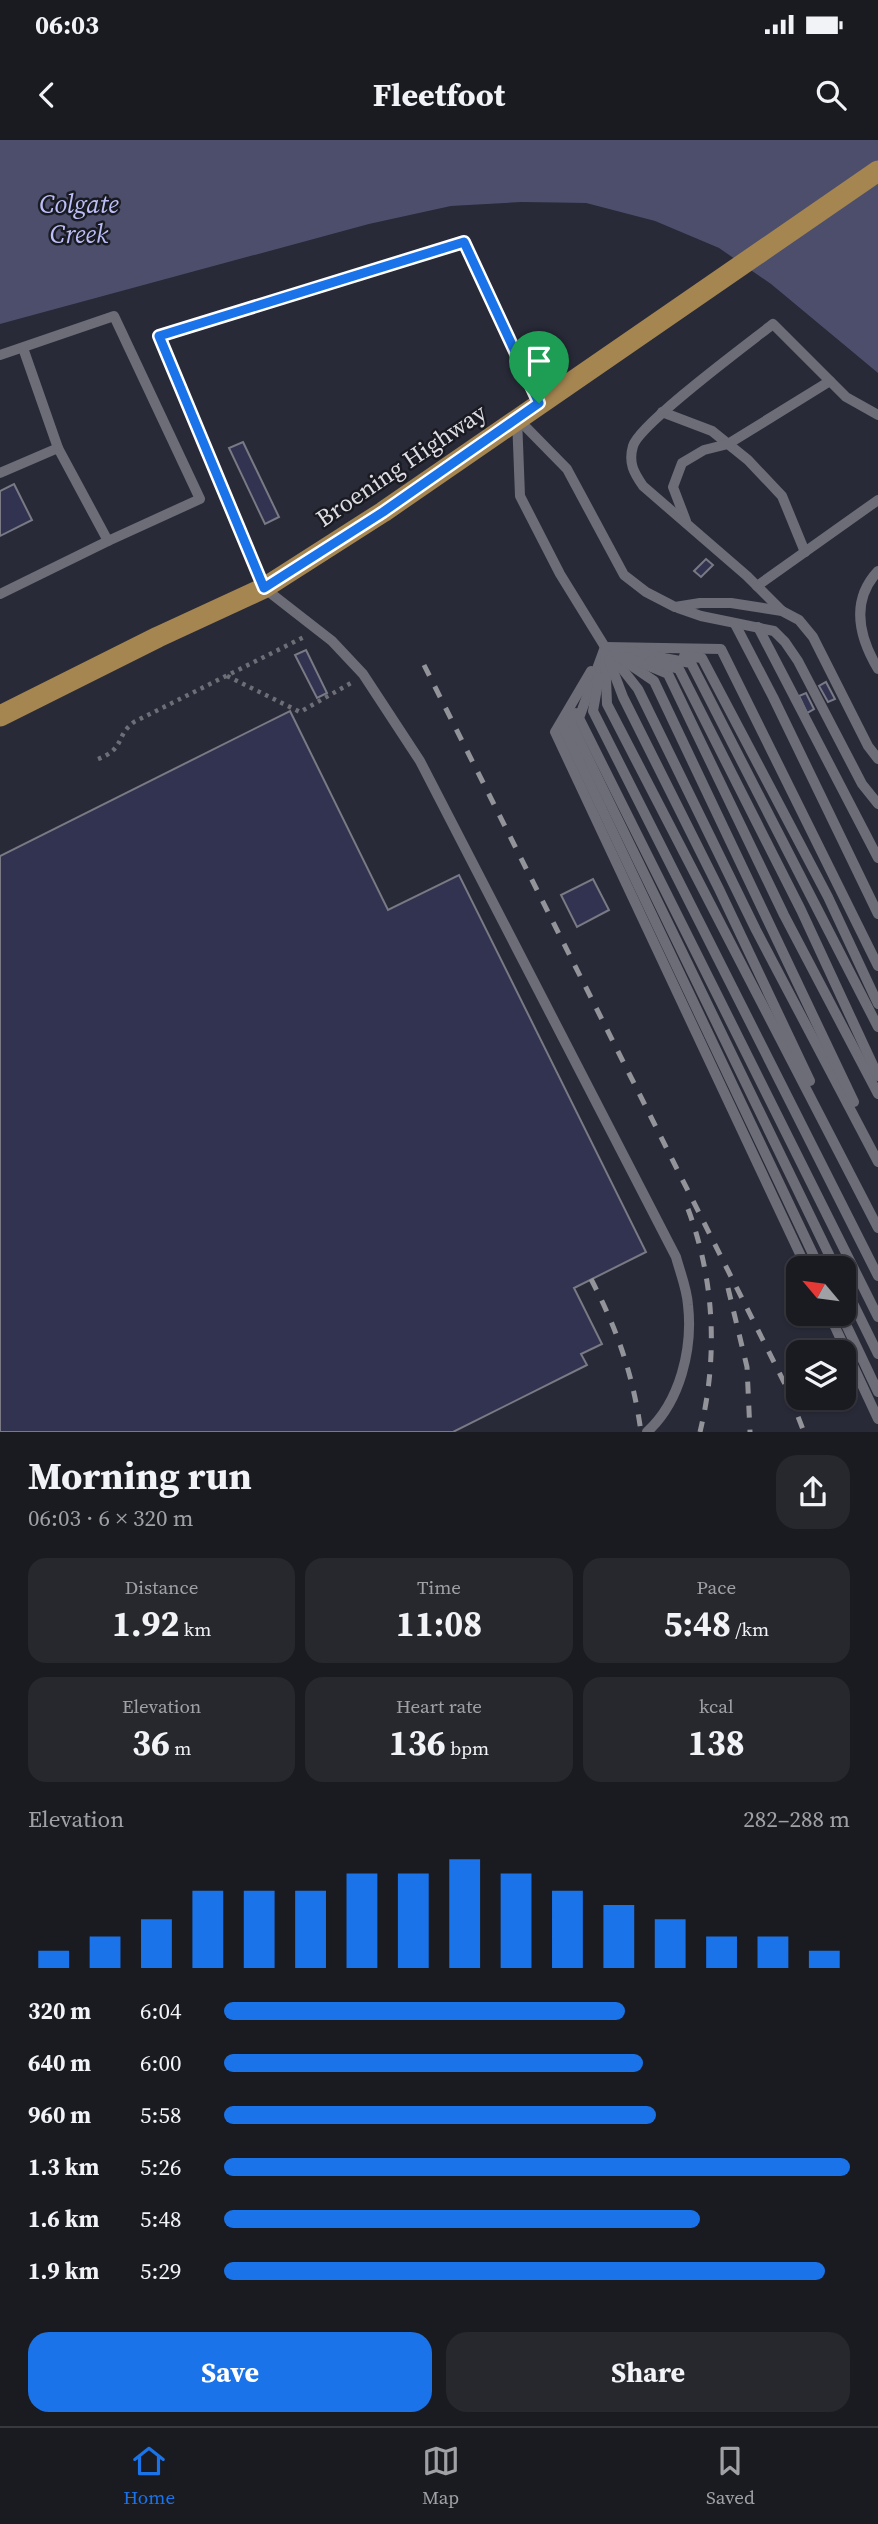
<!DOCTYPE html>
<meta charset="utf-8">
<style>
:root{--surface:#1a1b21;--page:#27282e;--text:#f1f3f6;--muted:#9fa1a5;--line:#38393f;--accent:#1a73e8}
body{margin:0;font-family:"Source Serif 4",serif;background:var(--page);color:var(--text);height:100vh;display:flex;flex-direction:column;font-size:26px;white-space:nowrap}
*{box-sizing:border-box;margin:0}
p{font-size:23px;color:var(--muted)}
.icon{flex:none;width:38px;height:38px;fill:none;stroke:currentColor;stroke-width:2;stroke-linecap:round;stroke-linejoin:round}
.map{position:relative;height:1292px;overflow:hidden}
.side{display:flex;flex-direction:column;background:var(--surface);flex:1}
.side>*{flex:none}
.needle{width:46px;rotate:299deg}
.tools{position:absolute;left:786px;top:1116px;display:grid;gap:14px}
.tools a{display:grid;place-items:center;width:70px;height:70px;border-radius:14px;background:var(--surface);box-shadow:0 2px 5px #0004,0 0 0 2px var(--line);font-size:35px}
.pin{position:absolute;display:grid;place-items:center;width:60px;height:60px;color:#fff;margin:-72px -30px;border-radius:50% 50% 50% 0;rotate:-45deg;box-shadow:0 0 7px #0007}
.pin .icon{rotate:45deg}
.round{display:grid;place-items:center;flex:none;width:74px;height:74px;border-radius:21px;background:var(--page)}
.overview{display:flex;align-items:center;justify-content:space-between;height:119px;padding:0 28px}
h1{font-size:38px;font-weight:700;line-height:52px}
.figures{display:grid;grid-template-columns:repeat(3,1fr);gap:10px;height:119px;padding:7px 28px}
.figures div{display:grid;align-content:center;border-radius:18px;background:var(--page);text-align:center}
.figures b{font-size:35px;font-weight:700}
.figures small{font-size:19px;font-weight:400}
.figures p{font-size:19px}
.chart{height:196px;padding:14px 28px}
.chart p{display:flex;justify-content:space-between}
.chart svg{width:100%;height:126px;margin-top:7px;stroke:var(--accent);stroke-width:6}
.cta{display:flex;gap:14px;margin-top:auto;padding:14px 28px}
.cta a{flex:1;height:80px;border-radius:21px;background:var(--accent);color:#fff;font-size:28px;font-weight:700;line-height:80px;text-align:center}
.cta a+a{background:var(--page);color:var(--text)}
ul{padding:0 28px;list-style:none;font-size:23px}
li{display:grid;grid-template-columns:112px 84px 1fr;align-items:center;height:52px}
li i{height:18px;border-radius:9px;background:var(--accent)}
.status{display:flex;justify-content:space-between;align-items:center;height:49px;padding:0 35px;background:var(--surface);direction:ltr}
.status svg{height:19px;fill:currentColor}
header{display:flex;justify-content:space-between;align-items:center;height:91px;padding:0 28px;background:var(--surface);font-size:32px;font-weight:700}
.menu{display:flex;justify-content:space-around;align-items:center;height:98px;border-top:2px solid var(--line);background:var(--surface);font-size:19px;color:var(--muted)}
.menu a{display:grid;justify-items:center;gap:4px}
.menu .current{color:var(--accent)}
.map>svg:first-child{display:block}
</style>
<div class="status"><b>06:03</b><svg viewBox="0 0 49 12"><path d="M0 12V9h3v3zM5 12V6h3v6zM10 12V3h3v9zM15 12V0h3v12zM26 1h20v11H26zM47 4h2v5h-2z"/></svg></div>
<header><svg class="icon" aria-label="back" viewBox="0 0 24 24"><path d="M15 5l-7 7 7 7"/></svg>Fleetfoot<svg class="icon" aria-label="search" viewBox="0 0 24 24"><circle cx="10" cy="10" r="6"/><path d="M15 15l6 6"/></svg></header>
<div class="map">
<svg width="878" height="1292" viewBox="0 0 878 1292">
<rect width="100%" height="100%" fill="#23242c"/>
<!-- built -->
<path fill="#292a38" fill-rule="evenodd" d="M 521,62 L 586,63 L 655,81 L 719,108 L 771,144 L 878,233 L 878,1292 L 0,1292 L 0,184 L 369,84 L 451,66 ZM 798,1129 L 844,1129 L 844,1174 L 798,1174 ZM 798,1213 L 844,1213 L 844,1258 L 798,1258 Z"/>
<!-- water -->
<polygon fill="#4c4e6c" points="0,0 878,0 878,233 771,144 719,108 655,81 586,63 521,62 451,66 369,84 0,184"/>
<!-- building -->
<g fill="#323350" stroke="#797a84" stroke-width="2">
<polygon points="243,302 279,377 265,384 229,308"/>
<polygon points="14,344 32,380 0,396 0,351"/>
<polygon points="706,419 713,425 701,437 694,431"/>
<polygon points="306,510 327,553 317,558 295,515"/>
<polygon points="826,542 835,559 828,562 819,546"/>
<polygon points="806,553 814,569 807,573 799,556"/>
<polygon points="290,571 388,770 459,735 646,1112 574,1148 602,1204 581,1214 587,1225 453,1292 0,1292 0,716"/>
<polygon points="593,739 609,770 577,787 561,755"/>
</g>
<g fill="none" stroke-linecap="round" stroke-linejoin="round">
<!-- path -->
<g stroke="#6e6f76" stroke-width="4.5" stroke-dasharray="3.5 5" stroke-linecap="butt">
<polyline points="227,536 300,572 351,543"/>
<path d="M 98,619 C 126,608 115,596 134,582 L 304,497"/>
</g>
<!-- lane -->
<g stroke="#6c6d77" stroke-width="10">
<polyline points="0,215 114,176 200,359 108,401"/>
<path d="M 539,263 L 464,102 L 159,196 L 264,448 L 332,501 L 363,534 L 420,621 L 676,1117 C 680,1132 687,1149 688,1165 C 693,1209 680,1262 647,1292"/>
<polyline points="662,272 712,291 748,320 782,356 805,412"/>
<polyline points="517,278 520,356 560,434 605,507 638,549 756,790 878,1022"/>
<polyline points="517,278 567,329 624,435 646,452 675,467 700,463 731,463 782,471 799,480 813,497 868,606 878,619"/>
<polyline points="0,333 58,308 23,208"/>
<polyline points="686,381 673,347 682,323 704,310 728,304 830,241"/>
<path d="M 878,431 C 850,461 859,497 878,529"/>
<polyline points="757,446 878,360"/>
<polyline points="0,454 108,401 58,308"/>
<polyline points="678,468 701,476 774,491 785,502 798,521 862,644 878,664"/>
<path d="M 782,471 L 747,436 L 643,346 C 634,333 628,323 633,306 C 639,284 749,203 773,184 L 846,257 L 878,275"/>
<polyline points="735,484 773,557 878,774"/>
<polyline points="758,487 878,718"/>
<polyline points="605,507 579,578 878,1177"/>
<polyline points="605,507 721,509 878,826"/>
<polyline points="625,511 691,523 878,887"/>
<polyline points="605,513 607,564 878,1088"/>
<polyline points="616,515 654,541 854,962"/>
<polyline points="684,516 702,518 828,757 878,864"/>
<polyline points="627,517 668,534 784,775 878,954"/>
<polyline points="609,520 623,557 719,749 810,941"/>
<polyline points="651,521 679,529 801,770 878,936"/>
<polyline points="591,531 555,592 807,1129"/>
<polyline points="599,537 593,571 878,1136"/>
<polyline points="575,573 571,583 836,1129"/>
<polyline points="567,578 563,587 820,1129"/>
<polyline points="844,1145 878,1214"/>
<polyline points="829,1174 878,1279"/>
<polyline points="841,1174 878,1252"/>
</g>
<!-- primary -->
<polyline stroke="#a58651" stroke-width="21" points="0,576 158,497 264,448 383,372 878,31"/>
<!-- rail -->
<g stroke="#93939a" stroke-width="5" stroke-dasharray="12 12" stroke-linecap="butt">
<polyline points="424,525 786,1246 804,1292"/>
<path d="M 688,1069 C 715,1141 718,1218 700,1292"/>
<path d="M 591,1139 C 618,1191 633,1235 641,1292"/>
<polyline points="728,1148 747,1227 750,1292"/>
</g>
</g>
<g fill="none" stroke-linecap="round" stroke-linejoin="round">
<!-- route casing -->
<g stroke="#fff" stroke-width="14">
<polygon id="route" points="464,102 539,263 383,372 264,448 159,196"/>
</g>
<!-- route -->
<use href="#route" stroke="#1a73e8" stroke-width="9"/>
</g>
<g text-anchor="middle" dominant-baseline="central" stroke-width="5" stroke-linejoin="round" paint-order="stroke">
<!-- street labels -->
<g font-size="24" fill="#dcdce2" stroke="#1a1b22">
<text transform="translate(401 325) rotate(-34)">Broening Highway</text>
</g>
<!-- water labels -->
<g font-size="26" font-style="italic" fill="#bcbff8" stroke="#1a1b22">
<text x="79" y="64">Colgate<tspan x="79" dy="30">Creek</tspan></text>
</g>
</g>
</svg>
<div class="tools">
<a><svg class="needle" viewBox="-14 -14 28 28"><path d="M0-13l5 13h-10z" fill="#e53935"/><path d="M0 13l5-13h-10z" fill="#9fa1a5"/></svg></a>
<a><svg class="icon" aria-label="layers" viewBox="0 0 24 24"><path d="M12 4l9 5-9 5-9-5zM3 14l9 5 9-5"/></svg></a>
</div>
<div class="pin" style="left:539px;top:263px;background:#1e9e55"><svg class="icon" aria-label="arrive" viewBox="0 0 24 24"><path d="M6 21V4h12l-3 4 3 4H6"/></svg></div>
</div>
<section class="side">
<div class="overview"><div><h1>Morning run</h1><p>06:03 · 6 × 320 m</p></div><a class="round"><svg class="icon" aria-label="share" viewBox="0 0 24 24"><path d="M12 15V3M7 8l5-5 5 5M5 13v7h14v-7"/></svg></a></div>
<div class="figures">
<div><p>Distance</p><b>1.92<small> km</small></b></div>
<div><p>Time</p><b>11:08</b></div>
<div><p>Pace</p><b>5:48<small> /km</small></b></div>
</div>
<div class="figures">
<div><p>Elevation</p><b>36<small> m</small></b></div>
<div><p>Heart rate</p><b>136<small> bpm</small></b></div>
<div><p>kcal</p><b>138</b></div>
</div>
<div class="chart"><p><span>Elevation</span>282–288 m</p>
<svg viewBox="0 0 160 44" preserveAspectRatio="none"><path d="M5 44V38M15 44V33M25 44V27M35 44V17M45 44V17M55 44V17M65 44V11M75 44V11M85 44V6M95 44V11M105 44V17M115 44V22M125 44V27M135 44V33M145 44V33M155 44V38"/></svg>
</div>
<ul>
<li><b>320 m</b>6:04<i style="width:64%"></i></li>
<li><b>640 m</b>6:00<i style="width:67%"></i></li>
<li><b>960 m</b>5:58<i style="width:69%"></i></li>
<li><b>1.3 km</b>5:26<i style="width:100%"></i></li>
<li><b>1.6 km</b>5:48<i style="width:76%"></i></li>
<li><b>1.9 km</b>5:29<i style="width:96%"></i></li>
</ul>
<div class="cta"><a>Save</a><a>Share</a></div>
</section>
<nav class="menu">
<a class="current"><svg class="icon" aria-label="home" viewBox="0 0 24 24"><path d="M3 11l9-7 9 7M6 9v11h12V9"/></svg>Home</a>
<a><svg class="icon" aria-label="map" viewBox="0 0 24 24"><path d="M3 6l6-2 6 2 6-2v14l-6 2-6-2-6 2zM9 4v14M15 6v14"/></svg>Map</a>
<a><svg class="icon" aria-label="saved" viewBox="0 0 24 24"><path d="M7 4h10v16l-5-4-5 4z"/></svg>Saved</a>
</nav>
